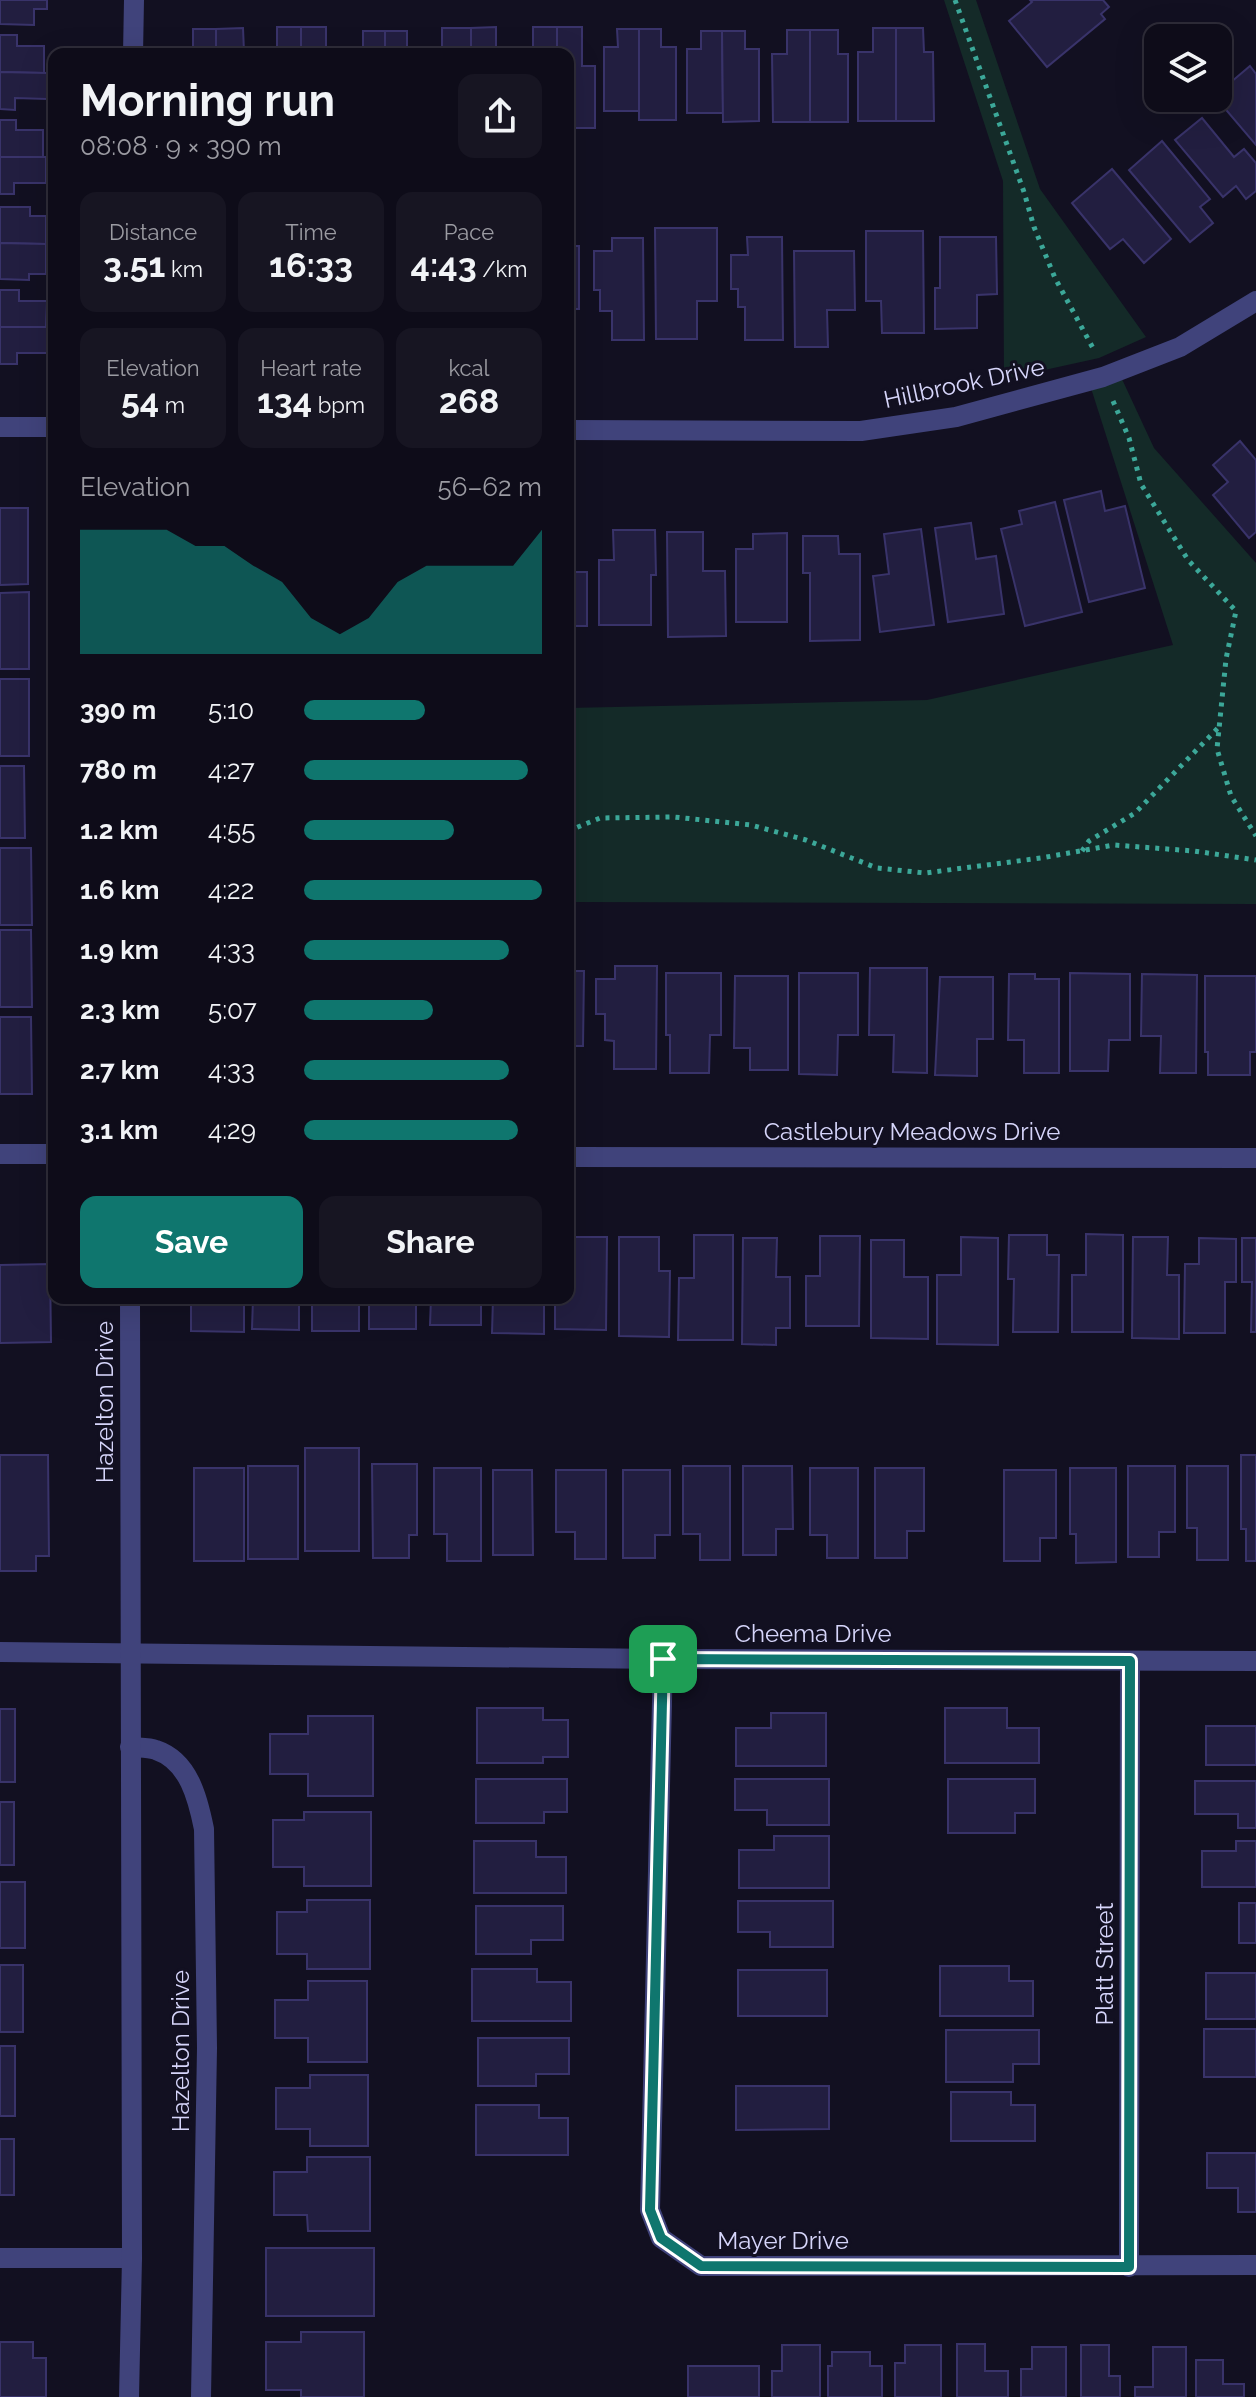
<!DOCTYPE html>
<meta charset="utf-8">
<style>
:root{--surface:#0e0c19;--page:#171522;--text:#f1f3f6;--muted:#9b9ba2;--line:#2e2c38;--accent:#0f766e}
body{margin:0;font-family:Raleway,sans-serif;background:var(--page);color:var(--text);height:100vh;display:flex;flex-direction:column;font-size:30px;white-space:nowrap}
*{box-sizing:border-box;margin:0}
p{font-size:26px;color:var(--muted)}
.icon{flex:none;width:44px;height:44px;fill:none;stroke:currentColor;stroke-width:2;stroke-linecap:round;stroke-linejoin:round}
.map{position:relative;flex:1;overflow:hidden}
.side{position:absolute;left:48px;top:48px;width:526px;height:1256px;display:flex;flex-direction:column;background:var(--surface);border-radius:16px;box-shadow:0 8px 32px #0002,0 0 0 2px var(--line)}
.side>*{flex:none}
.controls{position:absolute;left:1144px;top:24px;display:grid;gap:16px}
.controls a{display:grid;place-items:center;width:88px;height:88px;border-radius:16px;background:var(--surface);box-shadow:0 8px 32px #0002,0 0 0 2px var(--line);font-size:40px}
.pin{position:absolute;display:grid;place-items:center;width:68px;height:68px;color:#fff;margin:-34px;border-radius:16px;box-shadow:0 4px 12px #0006}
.round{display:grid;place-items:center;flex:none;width:84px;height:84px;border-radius:16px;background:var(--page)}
.summary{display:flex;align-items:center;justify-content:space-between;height:136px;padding:0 32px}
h1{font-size:44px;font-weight:700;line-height:60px}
.metrics{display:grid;grid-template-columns:repeat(3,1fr);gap:12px;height:136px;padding:8px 32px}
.metrics div{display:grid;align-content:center;border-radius:16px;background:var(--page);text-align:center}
.metrics b{font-size:34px;font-weight:700}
.metrics small{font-size:22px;font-weight:400}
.metrics p{font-size:22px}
.chart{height:224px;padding:16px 32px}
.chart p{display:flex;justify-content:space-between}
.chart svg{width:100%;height:144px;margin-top:8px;fill:var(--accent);opacity:.7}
.primary-button{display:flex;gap:16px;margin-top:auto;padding:16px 32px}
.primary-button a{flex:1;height:92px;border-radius:16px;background:var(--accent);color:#fff;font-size:32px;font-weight:700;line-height:92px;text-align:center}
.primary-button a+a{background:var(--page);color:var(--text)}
ul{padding:0 32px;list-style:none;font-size:26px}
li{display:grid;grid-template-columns:128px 96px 1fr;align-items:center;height:60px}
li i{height:20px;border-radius:10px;background:var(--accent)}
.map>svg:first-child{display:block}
</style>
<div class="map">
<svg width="1256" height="2397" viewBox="0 0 1256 2397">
<rect width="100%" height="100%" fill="#121021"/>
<!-- green -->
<g fill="#142a28">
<polygon points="944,0 976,0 1040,189 1146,337 1099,358 1004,379 1003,181"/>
<polygon points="1121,377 1154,448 1256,563 1256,904 568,902 568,708 927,700 1173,645 1090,385"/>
</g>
<!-- building -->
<g fill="#221e40" stroke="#39336a" stroke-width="2">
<polygon points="0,0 47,0 47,9 34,9 34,25 0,24"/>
<polygon points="1030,0 1103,0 1109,7 1101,14 1105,19 1047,67 1009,21 1032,2"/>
<rect x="277" y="27" width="24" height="27"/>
<rect x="301" y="27" width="25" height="27"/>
<polygon points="496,27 496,54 471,54 471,28"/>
<rect x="533" y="27" width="24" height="27"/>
<polygon points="557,27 582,27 582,66 595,66 595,128 568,128 568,54 557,54"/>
<polygon points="243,28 244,52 253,54 216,54 216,29"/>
<rect x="442" y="28" width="29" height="26"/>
<polygon points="873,28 896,28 896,121 858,121 858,52 873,52"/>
<polygon points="896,28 923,28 924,52 933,52 934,121 896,121"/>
<polygon points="193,29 216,29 216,54 178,54 193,52"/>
<polygon points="617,29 639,29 639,111 604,111 604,47 618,47"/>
<polygon points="639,29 661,29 661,47 676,47 676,120 639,120"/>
<polygon points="787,30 810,30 810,122 773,122 772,54 787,54"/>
<polygon points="810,30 838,30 838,54 848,54 848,122 810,122"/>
<polygon points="363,31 385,31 385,54 349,54 349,50 363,50"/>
<polygon points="385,31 407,31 407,50 421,50 421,54 385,54"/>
<polygon points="701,31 722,31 723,113 687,113 687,49 701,49"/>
<polygon points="722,31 745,31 745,49 759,49 759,121 723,122"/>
<polygon points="0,35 17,35 17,46 44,46 44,73 0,72"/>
<polygon points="1250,66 1256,74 1256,145 1216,98 1218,93"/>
<polygon points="0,72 47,73 47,99 15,98 15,110 0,109"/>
<polygon points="1202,118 1234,157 1244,149 1256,163 1256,191 1246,199 1236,186 1223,197 1175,140"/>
<polygon points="0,120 16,120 16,130 43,130 43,157 0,157"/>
<polygon points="1162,141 1210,199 1200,207 1213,223 1190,242 1129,170"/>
<polygon points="0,157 46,157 46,183 14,183 14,194 0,194"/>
<polygon points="1112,169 1171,239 1144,263 1123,239 1110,249 1072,203"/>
<polygon points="0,207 30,207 30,216 46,216 46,244 0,243"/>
<polygon points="655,228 717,228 717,301 697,301 697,339 656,339"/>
<polygon points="866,231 923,231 924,333 882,333 881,301 866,301"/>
<polygon points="747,237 782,237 783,340 745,340 745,307 738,307 738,289 731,289 731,255 748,255"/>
<polygon points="940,237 996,237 997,294 977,295 977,328 935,329 935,288 940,288"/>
<polygon points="612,238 643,238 644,340 612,340 612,311 600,311 600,290 594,290 594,251 612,251"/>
<polygon points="0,243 46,244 46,274 29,274 29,280 0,279"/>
<rect x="568" y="246" width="11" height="63"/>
<polygon points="794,251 854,251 855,310 827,310 828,347 795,347"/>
<polygon points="0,290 19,290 19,301 47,301 46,327 0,327"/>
<polygon points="0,327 49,327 49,353 17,353 17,364 0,364"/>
<polygon points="1240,441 1256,460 1256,532 1249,538 1213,495 1228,482 1213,465"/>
<polygon points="1101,491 1105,511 1125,506 1145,588 1089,602 1064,500"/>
<polygon points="1055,502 1082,612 1025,626 1001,529 1022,524 1019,511"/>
<polygon points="0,508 28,508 28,584 0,585"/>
<polygon points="971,523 976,559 996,556 1004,614 948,622 935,528"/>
<polygon points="921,529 934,625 880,632 873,576 889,574 884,534"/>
<polygon points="613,530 655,530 656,575 651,575 651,625 599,625 599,560 614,560"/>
<polygon points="667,532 703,532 703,571 725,571 726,636 668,637"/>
<polygon points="568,533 570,572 587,572 587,626 568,626"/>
<polygon points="787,533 787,622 736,622 736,549 753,549 753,534"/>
<polygon points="803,536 838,536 839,554 860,554 860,640 810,641 810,573 803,573"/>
<polygon points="29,592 29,669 0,669 0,593"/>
<rect x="0" y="679" width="29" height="77"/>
<polygon points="0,766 24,766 25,838 0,838"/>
<polygon points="0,848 31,848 32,925 0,925"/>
<polygon points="0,930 31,930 32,1007 0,1007"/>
<polygon points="615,966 657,966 656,1069 614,1069 614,1041 605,1040 605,1014 596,1014 596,979 615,979"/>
<polygon points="870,968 927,968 927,1073 893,1072 894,1035 869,1035"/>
<polygon points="568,971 584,971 583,1046 568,1046"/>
<polygon points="666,973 721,973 721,1035 710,1035 709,1073 670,1073 670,1035 666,1035"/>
<polygon points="799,973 858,973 858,1035 838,1035 837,1075 799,1074"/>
<polygon points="1070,973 1130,974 1130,1040 1109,1040 1108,1071 1070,1071"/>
<polygon points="1009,974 1035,974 1035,979 1059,979 1059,1073 1024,1073 1024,1040 1008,1040"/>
<polygon points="1142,974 1197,975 1196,1073 1160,1073 1161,1036 1141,1036"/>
<polygon points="735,976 788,976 788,1070 750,1070 750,1048 734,1048"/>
<polygon points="1205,976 1256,976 1256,1052 1250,1052 1250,1075 1208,1075 1208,1052 1205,1052"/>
<polygon points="940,977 993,977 993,1039 977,1039 977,1076 935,1075"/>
<polygon points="0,1017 31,1017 32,1094 0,1094"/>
<polygon points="1086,1234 1123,1235 1123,1332 1072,1332 1072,1275 1086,1275"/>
<polygon points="694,1235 733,1235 733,1340 678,1340 679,1278 694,1278"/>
<polygon points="1009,1235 1047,1235 1047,1255 1059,1255 1058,1332 1013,1332 1014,1279 1008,1279"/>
<polygon points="820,1236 860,1236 859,1326 806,1326 806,1276 820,1276"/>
<polygon points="569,1237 607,1237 606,1330 555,1329 555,1298 568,1298"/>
<polygon points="619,1237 659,1237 659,1271 670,1271 669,1337 619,1336"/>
<polygon points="961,1237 998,1238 998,1345 937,1344 937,1275 961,1275"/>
<polygon points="1133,1237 1168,1237 1167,1275 1179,1275 1179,1339 1132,1338"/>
<polygon points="743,1238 777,1238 776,1277 790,1277 790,1328 776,1328 776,1345 742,1344"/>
<polygon points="1199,1238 1236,1239 1236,1282 1225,1282 1225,1333 1184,1333 1185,1264 1199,1264"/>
<polygon points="1242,1238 1256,1238 1256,1332 1251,1332 1252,1282 1242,1282"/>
<polygon points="871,1240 904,1240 904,1277 928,1277 928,1339 871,1338"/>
<polygon points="50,1264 51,1342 0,1343 0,1265"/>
<polygon points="191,1298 244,1298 244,1332 191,1331"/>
<polygon points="253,1298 299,1298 299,1330 252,1329"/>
<rect x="312" y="1298" width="47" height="33"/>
<rect x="369" y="1298" width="47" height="31"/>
<polygon points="431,1298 481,1298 481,1325 430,1325"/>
<polygon points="493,1298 544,1298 544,1334 492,1333"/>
<rect x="305" y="1448" width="54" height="103"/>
<polygon points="0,1455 48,1455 49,1556 36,1556 36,1571 0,1571"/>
<polygon points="1241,1455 1256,1455 1256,1561 1246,1561 1246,1529 1241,1529"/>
<polygon points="372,1464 417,1464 417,1535 409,1535 409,1558 373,1558"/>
<rect x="248" y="1466" width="50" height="93"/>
<polygon points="683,1466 730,1466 730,1560 700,1560 700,1534 683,1534"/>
<polygon points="743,1466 792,1466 793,1529 776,1529 776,1555 743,1555"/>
<polygon points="1128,1466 1175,1466 1175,1532 1159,1532 1159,1557 1128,1557"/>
<polygon points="1187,1466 1228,1466 1228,1560 1197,1560 1197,1528 1187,1528"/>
<rect x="194" y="1468" width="50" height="93"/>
<polygon points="434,1468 481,1468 481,1561 447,1561 447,1534 434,1534"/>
<polygon points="810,1468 858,1468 858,1558 827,1558 827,1535 810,1535"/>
<polygon points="875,1468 924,1468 924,1531 907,1531 907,1558 875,1558"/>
<polygon points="1070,1468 1116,1468 1116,1562 1076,1563 1076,1534 1070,1534"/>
<polygon points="493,1470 532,1470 533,1555 493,1555"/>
<polygon points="556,1470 606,1470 606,1559 575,1559 575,1532 556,1532"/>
<polygon points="623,1470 670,1470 670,1535 655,1535 655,1558 623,1558"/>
<polygon points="1004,1470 1056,1470 1056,1538 1040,1538 1040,1561 1004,1561"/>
<polygon points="477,1708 543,1708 543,1720 568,1720 568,1757 543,1757 543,1763 477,1763"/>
<polygon points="945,1708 1007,1708 1007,1728 1039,1728 1039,1763 945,1763"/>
<rect x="0" y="1709" width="15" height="73"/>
<polygon points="771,1713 826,1713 826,1766 736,1766 736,1728 771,1728"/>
<polygon points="308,1716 373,1716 373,1796 308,1796 308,1774 270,1774 270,1734 308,1734"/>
<rect x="1206" y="1726" width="50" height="39"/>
<polygon points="476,1779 567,1779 567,1812 544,1812 544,1823 476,1823"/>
<polygon points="735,1779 829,1779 829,1825 767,1825 767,1810 735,1810"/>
<polygon points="948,1779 1035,1779 1035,1813 1015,1813 1015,1833 948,1833"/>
<polygon points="1195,1781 1256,1781 1256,1828 1238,1828 1238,1814 1195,1814"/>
<rect x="0" y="1802" width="14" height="63"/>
<polygon points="304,1812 371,1812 371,1886 304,1886 304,1867 273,1867 273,1820 304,1820"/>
<polygon points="774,1836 829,1836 829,1888 739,1888 739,1850 774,1850"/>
<polygon points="474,1841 536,1841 536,1857 566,1857 566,1893 474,1893"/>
<polygon points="1236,1841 1256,1841 1256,1887 1202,1887 1202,1851 1236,1851"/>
<rect x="0" y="1882" width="25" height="66"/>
<polygon points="307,1900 370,1900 370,1969 307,1969 307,1954 277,1954 277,1912 307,1912"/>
<polygon points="738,1901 833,1901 833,1947 770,1947 770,1932 738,1932"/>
<rect x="1239" y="1903" width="17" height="40"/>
<polygon points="476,1906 563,1906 563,1940 531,1940 531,1954 476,1954"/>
<rect x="0" y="1965" width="23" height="67"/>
<polygon points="940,1966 1009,1966 1009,1981 1033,1981 1033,2016 940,2016"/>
<polygon points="472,1969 537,1969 537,1982 571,1982 571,2021 472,2021"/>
<rect x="738" y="1970" width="89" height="46"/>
<rect x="1206" y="1973" width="50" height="46"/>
<polygon points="308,1981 367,1981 367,2062 308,2062 308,2038 275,2038 275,2000 308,2000"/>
<rect x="1204" y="2029" width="52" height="48"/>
<polygon points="946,2030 1039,2030 1039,2064 1013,2064 1013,2082 946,2082"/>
<polygon points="478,2038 569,2038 569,2074 536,2074 536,2086 478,2086"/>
<rect x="0" y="2046" width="15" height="70"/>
<polygon points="310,2075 368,2075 368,2146 310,2146 310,2129 276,2129 276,2088 310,2088"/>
<polygon points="736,2086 829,2086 829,2129 736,2130"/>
<polygon points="951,2092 1011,2092 1011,2105 1035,2105 1035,2141 951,2141"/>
<polygon points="476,2105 539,2105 539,2118 568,2118 568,2155 476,2155"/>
<rect x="0" y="2139" width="14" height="56"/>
<polygon points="1207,2153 1256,2153 1256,2212 1238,2212 1238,2188 1207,2188"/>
<polygon points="307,2157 370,2157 370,2231 308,2231 307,2215 274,2215 274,2172 307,2172"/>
<rect x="266" y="2248" width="108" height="68"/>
<polygon points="301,2332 364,2332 364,2397 301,2397 301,2390 266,2390 266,2342 301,2342"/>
<polygon points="0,2342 33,2342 33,2358 46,2358 46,2397 0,2397"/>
<polygon points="957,2344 985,2344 985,2371 1008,2371 1008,2397 957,2397"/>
<polygon points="782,2345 820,2345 820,2397 772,2397 772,2371 782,2371"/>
<polygon points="905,2345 941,2345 941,2397 895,2397 895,2363 905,2363"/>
<polygon points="1081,2345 1109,2345 1109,2376 1120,2376 1120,2397 1081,2397"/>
<polygon points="1032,2347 1066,2347 1066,2397 1021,2397 1021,2369 1032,2369"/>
<polygon points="1153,2347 1186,2347 1186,2397 1135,2397 1135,2387 1153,2387"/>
<polygon points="832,2352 870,2352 870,2366 882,2366 882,2397 828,2397 828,2366 832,2366"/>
<polygon points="1196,2360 1223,2360 1223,2384 1244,2384 1244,2397 1196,2397"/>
<rect x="688" y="2366" width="71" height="31"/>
</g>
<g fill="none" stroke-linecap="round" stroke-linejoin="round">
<!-- path -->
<g stroke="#3ca899" stroke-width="5" stroke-dasharray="4 6" stroke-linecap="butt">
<polyline points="955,0 1024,192 1034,227 1055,278 1094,350"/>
<polyline points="1113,401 1129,438 1141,484 1188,560 1236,611 1226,659 1217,749 1231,796 1256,836"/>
<polyline points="568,831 600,818 674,817 751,825 806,840 877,868 925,873 1041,858 1114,845 1194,851 1256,860"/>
<polyline points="1082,851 1089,841 1135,813 1218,728"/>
</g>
<!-- minor -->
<g stroke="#40437b" stroke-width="20">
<polyline points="133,54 134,0"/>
<polyline points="0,427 54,427"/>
<polyline points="568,430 861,431 956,417 1103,377 1180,347 1256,301"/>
<polyline points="0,1154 54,1154"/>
<polyline points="568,1157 1256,1158"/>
<polyline points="0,1652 663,1659 1256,1661"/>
<polyline points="663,1659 650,2210 661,2238 701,2266 1256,2265"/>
<path d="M 130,1747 C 138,1748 148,1747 156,1750 C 189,1761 198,1799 204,1829 L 207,2048 L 201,2397"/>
<polyline points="0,2258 132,2258"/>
<polyline points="1129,2267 1130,1661"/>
<polyline points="129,2397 132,2258 130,1298"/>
</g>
</g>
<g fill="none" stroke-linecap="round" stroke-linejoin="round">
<!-- route casing -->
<g stroke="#fff" stroke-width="16">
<polygon id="route" points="663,1659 1130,1661 1129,2267 701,2266 661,2238 650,2210"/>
</g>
<!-- route -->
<use href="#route" stroke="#0f766e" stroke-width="10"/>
</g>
<g text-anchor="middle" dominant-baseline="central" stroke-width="6" stroke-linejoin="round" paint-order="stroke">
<!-- street labels -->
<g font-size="24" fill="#d6d5fa" stroke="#121021">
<text transform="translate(964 383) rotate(-12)">Hillbrook Drive</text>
<text x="912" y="1131">Castlebury Meadows Drive</text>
<text transform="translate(104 1402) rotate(-90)">Hazelton Drive</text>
<text x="813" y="1633">Cheema Drive</text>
<text transform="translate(1104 1964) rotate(-90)">Platt Street</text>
<text transform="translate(180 2051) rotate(-90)">Hazelton Drive</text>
<text x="783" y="2240">Mayer Drive</text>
</g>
</g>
</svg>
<div class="controls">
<a><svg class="icon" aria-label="layers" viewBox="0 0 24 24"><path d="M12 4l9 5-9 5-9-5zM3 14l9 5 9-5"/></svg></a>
</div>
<div class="pin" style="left:663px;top:1659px;background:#1e9e55"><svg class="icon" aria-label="arrive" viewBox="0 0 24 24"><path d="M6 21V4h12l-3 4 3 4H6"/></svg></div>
<section class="side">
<div class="summary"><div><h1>Morning run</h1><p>08:08 · 9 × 390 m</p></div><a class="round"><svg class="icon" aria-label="share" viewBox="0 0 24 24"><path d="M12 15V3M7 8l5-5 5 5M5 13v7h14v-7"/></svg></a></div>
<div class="metrics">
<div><p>Distance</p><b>3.51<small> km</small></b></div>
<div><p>Time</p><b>16:33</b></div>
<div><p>Pace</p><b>4:43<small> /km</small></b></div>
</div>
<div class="metrics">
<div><p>Elevation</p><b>54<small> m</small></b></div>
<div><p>Heart rate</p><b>134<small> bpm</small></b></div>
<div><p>kcal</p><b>268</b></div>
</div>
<div class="chart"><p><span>Elevation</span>56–62 m</p>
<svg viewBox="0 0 160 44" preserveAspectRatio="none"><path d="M0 44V6L10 6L20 6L30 6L40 11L50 11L60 17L70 22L80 33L90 38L100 33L110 22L120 17L130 17L140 17L150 17L160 6V44z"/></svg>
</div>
<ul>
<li><b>390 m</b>5:10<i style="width:51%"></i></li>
<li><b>780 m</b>4:27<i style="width:94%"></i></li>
<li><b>1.2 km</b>4:55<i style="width:63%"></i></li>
<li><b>1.6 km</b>4:22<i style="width:100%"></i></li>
<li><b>1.9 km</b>4:33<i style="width:86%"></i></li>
<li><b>2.3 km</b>5:07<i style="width:54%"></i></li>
<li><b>2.7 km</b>4:33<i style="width:86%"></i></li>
<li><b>3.1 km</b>4:29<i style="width:90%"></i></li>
</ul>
<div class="primary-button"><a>Save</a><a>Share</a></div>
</section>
</div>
